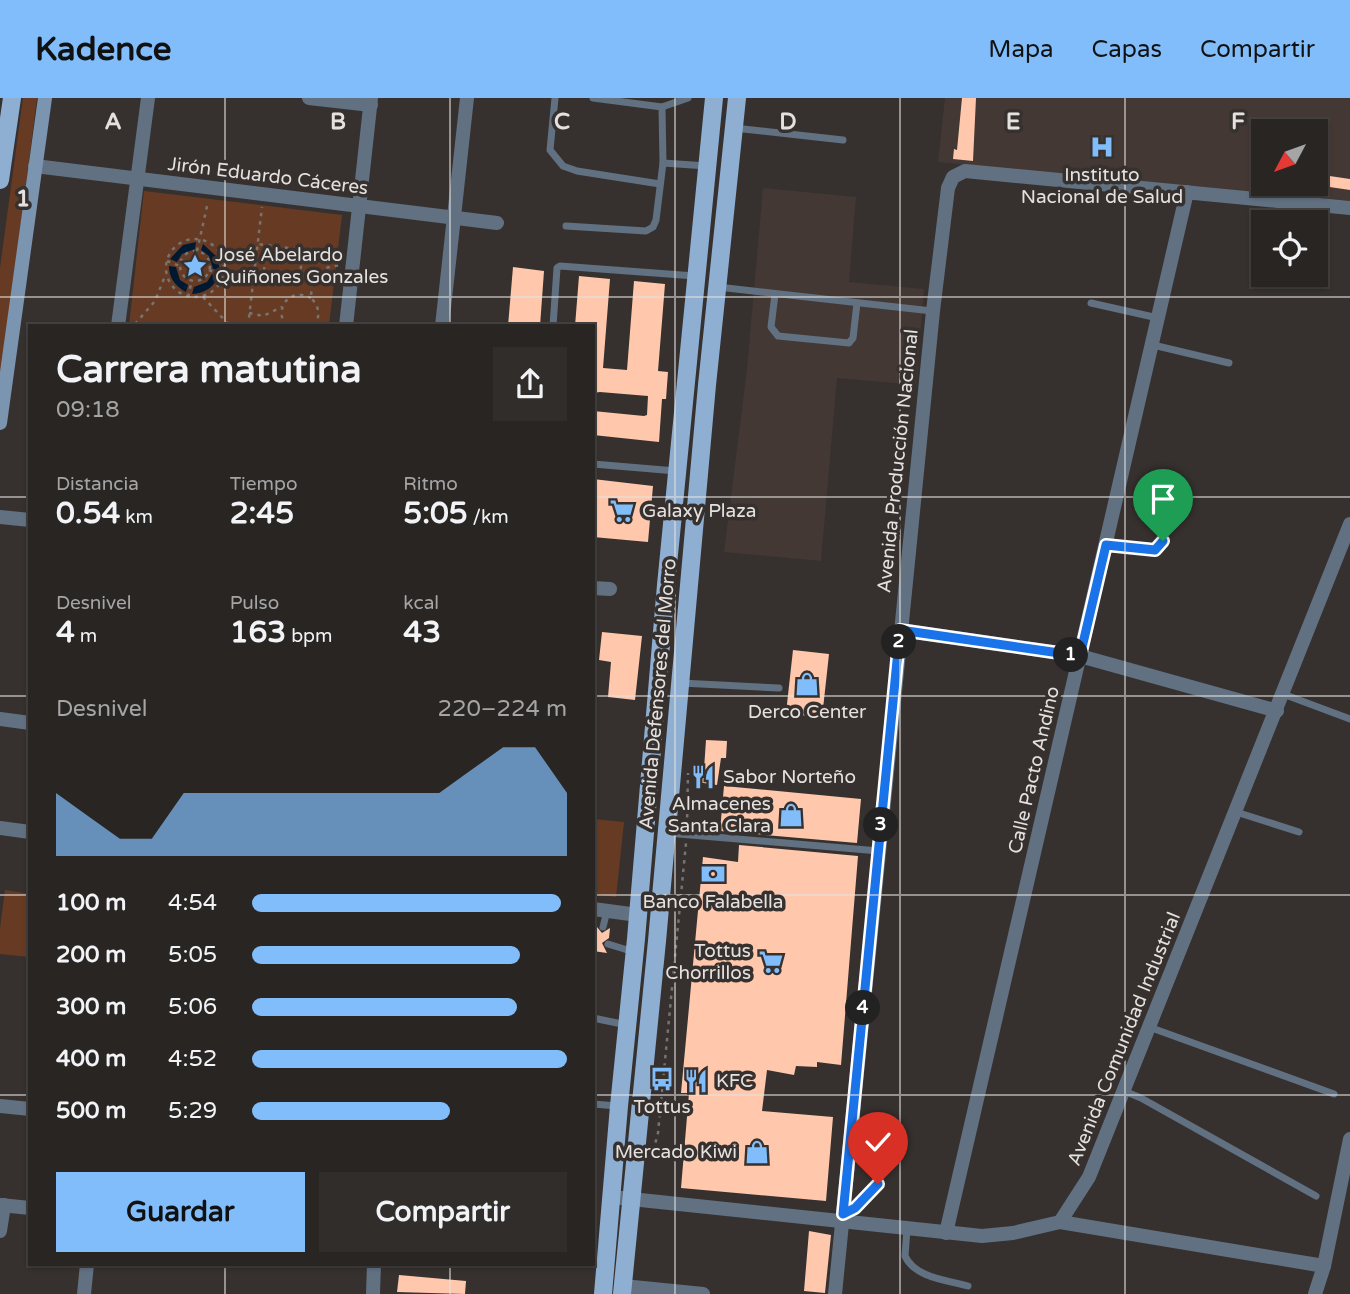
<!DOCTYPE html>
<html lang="es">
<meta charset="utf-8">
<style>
:root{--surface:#282523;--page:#302d2b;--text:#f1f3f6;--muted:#a5a5a6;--line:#444241;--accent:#81bdfa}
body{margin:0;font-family:"Varela Round",sans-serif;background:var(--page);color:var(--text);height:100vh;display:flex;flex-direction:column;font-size:26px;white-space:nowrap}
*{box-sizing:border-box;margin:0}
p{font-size:23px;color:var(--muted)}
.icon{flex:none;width:38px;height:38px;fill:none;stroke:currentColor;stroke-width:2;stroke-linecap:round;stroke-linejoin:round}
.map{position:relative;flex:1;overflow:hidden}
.panel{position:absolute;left:28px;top:226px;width:567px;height:942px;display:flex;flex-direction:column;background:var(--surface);border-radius:0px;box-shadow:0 2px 5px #0004,0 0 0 2px var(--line)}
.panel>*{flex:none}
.needle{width:46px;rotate:229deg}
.tools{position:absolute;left:1251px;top:21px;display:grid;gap:14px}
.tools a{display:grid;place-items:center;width:77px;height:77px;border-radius:0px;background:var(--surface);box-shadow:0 2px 5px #0004,0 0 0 2px var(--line);font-size:35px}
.pin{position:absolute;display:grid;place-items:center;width:60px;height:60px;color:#fff;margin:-72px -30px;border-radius:50% 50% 50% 0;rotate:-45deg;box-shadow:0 0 7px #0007}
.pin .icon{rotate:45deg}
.km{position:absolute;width:35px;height:35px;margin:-18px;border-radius:50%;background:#222;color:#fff;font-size:19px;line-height:35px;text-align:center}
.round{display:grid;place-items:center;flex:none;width:74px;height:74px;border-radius:0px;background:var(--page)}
.head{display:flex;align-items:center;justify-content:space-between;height:119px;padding:0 28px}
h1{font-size:38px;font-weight:800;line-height:52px}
.stats{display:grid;grid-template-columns:repeat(3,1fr);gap:10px;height:119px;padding:7px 28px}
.stats div{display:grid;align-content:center}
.stats b{font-size:30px;font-weight:800}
.stats small{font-size:19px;font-weight:400}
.stats p{font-size:19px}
.chart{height:196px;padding:14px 28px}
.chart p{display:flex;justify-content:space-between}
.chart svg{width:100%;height:126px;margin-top:7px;fill:var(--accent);opacity:.7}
.primary-button{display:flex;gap:14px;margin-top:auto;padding:14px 28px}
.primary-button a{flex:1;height:80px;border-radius:0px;background:var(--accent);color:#111;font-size:28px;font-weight:800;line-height:80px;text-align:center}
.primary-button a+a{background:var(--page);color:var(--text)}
ul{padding:0 28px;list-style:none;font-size:23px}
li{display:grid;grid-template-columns:112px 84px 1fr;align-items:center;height:52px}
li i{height:18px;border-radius:9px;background:var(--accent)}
header{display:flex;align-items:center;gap:42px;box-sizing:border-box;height:98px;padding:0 35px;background:var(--accent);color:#111}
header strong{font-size:33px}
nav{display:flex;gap:38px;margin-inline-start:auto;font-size:24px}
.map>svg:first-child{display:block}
</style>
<header>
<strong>Kadence</strong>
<nav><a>Mapa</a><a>Capas</a><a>Compartir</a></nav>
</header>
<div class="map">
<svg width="1350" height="1196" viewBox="0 0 1350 1196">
<rect width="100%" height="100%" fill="#36312f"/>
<!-- built -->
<g fill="#433833" fill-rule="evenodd">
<path d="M 945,0 L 1350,0 L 1350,103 L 938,64 ZM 1264,33 L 1316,33 L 1316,86 L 1264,86 Z"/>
<polygon points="763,90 856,99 849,184 924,191 916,287 837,280 821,463 724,454 747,271"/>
</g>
<!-- green -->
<g fill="#673b23">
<polygon points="23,0 37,0 0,287 0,170"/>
<polygon points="144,93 342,117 329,227 129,228"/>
<polygon points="593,721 624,724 616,799 593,796"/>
<polygon points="5,792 30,796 30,859 0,856 0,831"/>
</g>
<!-- water -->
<g fill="#001932">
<polygon points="196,144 195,151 182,156 177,164 170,161 183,147"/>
<polygon points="203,146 217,159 220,172 213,171 209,158 201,152"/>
<path d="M 169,168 L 176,169 L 180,182 L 188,187 L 186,194 C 175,188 169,180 169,168 Z"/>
<path d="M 212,176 L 218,179 C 213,190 205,195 192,196 L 194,189 L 207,184 Z"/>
</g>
<!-- building -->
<g fill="#ffc8ad">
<polygon points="962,0 976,0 973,63 953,61 954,51 957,52"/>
<polygon points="1316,76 1350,81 1350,92 1316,87"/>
<polygon points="513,169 544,173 540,228 508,228"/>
<polygon points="579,178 610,181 603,270 627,272 634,183 665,186 658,273 668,274 666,301 662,301 659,344 593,337 593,313 644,318 647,317 648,298 600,294 593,295 593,228 575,228"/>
<polygon points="593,381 653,388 648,444 593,439"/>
<polygon points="602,534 642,538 635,602 608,599 611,564 599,562"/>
<polygon points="793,552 829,556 822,620 786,615"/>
<polygon points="706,642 727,643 726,660 721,660 717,687 697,684 699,671 704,671"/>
<polygon points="724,688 861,701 857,745 720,733"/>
<polygon points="739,747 858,758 841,967 817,964 817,969 796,968 794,977 767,972 762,1013 833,1019 826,1103 681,1090 689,995 681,995 703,759 738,764"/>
<polygon points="593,828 597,829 602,835 610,830 609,840 602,845 607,855 593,853"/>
<polygon points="809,1133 831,1137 825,1195 804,1193"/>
<polygon points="399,1177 466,1183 465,1196 397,1194"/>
</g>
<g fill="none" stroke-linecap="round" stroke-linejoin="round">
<!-- path -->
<g stroke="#777371" stroke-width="2.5" stroke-dasharray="3.5 5" stroke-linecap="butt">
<circle cx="195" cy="170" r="29"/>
<polyline points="197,153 208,104"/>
<circle cx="195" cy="168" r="15"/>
<polyline points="167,163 180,168"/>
<polyline points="209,172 222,177"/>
<polyline points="254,179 299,185 303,152 258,146"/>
<polyline points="263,181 267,147"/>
<polyline points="188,199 192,182"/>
<polyline points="203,199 230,228"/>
<polyline points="249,215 263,218 282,209"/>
<polyline points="134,226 148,228"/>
<polyline points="135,226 155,203 165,178"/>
<polyline points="248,228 262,109"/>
<path d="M 286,228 C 273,209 291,189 311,200"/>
<path d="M 314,228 C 321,218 319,208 311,200 L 312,182 L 325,170 L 340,167"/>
<polyline points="687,728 688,675"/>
<polyline points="651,1061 658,1035 686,745"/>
</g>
<!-- service -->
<g stroke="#617182" stroke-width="7">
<polyline points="555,0 550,52 563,68 577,73 660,86"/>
<polyline points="593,0 662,9 663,65"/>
<polyline points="662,9 688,0"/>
<polyline points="734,30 843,42"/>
<polyline points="566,128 646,133 653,129 656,122 663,65 707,68"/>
<polyline points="718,189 932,213"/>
<polyline points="775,196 771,229 778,238 849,245 853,240 857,205"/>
<polyline points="1091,205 1158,220"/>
<polyline points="553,228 557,170 560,168 695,178"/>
<polyline points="1153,247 1229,265"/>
<polyline points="593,366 676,373"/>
<polyline points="1106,447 1155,452 1163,444 1165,421"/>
<polyline points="681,585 779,590"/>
<polyline points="1283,596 1350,621"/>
<polyline points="1236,714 1299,734"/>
<polyline points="667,735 879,753"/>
<polyline points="603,829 607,813"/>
<polyline points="608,846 634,854"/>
<polyline points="593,920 627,927"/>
<polyline points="1149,929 1334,996"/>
<polyline points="1124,993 1141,1000 1316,1098"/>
<polyline points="593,1006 617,1008"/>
<polyline points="844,1116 855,1110 879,1086"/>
<path d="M 907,1131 L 905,1158 C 915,1180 947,1182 968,1188"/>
</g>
<!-- minor -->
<g stroke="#617182" stroke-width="14">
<polyline points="309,0 371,7"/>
<polyline points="35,68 497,125"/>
<polyline points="118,228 148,0"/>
<polyline points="346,228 371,0"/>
<polyline points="442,228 467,0"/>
<polyline points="0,419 30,422"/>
<polyline points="593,490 610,491"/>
<polyline points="900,532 1080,558 1277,613"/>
<polyline points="0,621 30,625"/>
<polyline points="0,1008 30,1011"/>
<polyline points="612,1099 982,1138 1013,1135 1060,1124 1324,1168"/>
<polyline points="0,1107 30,1110"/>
<polyline points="1060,1124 1089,1079 1350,426"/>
<polyline points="0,1133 4,1107"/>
<polyline points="946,1135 1187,94"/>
<polyline points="623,1188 703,1196"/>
<polyline points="84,1196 87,1166"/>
<polyline points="373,1196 374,1166"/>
<polyline points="835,1196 933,213 948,90 953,79 965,73 1350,110"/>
</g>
<!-- tertiary -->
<g stroke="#617182" stroke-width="14">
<polyline points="0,730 30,734"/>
<polyline points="593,811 638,817"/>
<polyline points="1315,1196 1324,1168 1350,1041"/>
</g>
<!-- secondary -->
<polyline stroke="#7b94af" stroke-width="14" points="0,325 45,0"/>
<!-- primary -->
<g stroke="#8eafd2" stroke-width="18">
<polyline points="0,82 12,0"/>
<polyline points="603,1196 619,1008 636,841 666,487 714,0"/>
<polyline points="622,1196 657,843 707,287 737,0"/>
</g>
</g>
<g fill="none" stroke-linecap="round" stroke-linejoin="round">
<!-- route casing -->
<g stroke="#fff" stroke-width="14">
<polyline id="route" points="878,1086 855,1110 843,1116 900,532 1080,558 1106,447 1155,452 1163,443"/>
</g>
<!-- route -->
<use href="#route" stroke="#1a73e8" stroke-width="9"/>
</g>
<!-- grid -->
<path fill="none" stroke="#e4e1df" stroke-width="2" stroke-opacity="0.55" d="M 225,0 L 225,228M 450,0 L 450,228M 675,0 L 675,1196M 900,0 L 900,1196M 1125,0 L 1125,1196M 0,199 L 1350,199M 0,399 L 30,399M 593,399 L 1350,399M 0,598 L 30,598M 593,598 L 1350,598M 0,797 L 30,797M 593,797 L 1350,797M 0,997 L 30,997M 593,997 L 1350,997M 225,1166 L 225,1196M 450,1166 L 450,1196"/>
<!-- icons -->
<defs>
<g id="hospital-bare" transform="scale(1.89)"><path d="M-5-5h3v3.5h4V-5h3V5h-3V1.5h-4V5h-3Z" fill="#81bdfa" stroke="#36312f" stroke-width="2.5" paint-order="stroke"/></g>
<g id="sight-bare" transform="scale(1.89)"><path d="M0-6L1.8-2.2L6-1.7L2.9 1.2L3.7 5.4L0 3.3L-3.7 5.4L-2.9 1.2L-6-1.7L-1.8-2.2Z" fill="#81bdfa" stroke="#36312f" stroke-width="2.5" paint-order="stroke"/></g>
<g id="supermarket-bare" transform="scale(1.89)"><path d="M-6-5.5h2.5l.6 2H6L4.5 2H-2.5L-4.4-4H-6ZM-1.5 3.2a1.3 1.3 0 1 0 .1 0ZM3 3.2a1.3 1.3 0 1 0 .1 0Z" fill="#81bdfa" stroke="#36312f" stroke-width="2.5" paint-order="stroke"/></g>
<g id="shop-bare" transform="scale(1.89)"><path d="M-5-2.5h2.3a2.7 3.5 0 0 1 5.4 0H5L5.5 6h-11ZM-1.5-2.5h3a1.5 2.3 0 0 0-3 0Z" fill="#81bdfa" stroke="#36312f" stroke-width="2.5" paint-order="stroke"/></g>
<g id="restaurant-bare" transform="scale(1.89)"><path d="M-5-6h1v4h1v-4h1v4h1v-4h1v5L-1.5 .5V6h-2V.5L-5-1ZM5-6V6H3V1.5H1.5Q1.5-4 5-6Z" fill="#81bdfa" stroke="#36312f" stroke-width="2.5" paint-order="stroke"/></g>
<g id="bank-bare" transform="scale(1.89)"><path d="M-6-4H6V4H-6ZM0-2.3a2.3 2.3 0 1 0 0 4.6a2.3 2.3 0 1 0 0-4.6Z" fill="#81bdfa" stroke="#36312f" stroke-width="2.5" paint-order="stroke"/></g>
<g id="bus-bare" transform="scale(1.89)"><path d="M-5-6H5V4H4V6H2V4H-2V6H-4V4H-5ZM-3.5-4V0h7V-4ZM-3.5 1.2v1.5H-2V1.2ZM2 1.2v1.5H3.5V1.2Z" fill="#81bdfa" stroke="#36312f" stroke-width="2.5" paint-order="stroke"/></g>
</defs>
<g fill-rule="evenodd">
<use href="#hospital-bare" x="1102" y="49"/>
<use href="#sight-bare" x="195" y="168"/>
<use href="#supermarket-bare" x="622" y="413"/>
<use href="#shop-bare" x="807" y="586"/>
<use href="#restaurant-bare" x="703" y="679"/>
<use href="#shop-bare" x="791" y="717"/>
<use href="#bank-bare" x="713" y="776"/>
<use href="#supermarket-bare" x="771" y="864"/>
<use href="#bus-bare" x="662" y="981"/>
<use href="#restaurant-bare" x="696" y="983"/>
<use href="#shop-bare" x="757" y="1054"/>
</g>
<g text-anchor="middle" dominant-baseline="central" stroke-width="7" stroke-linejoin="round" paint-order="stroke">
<!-- poi labels -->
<g font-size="19" fill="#e4e1df" stroke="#36312f">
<text x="1102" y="77">Instituto<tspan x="1102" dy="22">Nacional de Salud</tspan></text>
<text x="215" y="157" text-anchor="start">José Abelardo<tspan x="215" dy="22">Quiñones Gonzales</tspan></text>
<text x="642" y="413" text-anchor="start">Galaxy Plaza</text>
<text x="807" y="614">Derco Center</text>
<text x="723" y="679" text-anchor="start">Sabor Norteño</text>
<text x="771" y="706" text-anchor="end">Almacenes<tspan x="771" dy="22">Santa Clara</tspan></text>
<text x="713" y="804">Banco Falabella</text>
<text x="751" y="853" text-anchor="end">Tottus<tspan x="751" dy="22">Chorrillos</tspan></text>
<text x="716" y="983" text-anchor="start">KFC</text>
<text x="662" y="1009">Tottus</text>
<text x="737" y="1054" text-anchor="end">Mercado Kiwi</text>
</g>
<!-- street labels -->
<g font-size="19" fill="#e4e1df" stroke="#36312f">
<text transform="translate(268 78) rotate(7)">Jirón Eduardo Cáceres</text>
<text transform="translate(898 363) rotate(-84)">Avenida Producción Nacional</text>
<text transform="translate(658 596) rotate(-85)">Avenida Defensores del Morro</text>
<text transform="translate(1034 672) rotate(-77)">Calle Pacto Andino</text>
<text transform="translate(1124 941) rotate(-68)">Avenida Comunidad Industrial</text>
</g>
</g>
<g font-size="23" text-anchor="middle" font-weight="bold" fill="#e4e1df" stroke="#36312f" stroke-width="7" stroke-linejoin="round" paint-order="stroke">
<text x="113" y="31">A</text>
<text x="338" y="31">B</text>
<text x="562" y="31">C</text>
<text x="788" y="31">D</text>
<text x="1013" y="31">E</text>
<text x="1238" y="31">F</text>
<text x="23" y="108">1</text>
</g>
</svg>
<div class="tools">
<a><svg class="needle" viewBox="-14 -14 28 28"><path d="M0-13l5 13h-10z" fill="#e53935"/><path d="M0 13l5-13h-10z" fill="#a5a5a6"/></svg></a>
<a><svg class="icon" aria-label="locate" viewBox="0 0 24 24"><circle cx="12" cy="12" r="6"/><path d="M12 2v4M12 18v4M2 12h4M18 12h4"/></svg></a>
</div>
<div class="pin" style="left:1163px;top:443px;background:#1e9e55"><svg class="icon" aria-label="arrive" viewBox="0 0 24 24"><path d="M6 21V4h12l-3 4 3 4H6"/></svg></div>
<div class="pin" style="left:878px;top:1086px;background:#d93025"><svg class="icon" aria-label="check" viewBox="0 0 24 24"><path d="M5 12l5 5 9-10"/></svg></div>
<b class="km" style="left:1071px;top:557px">1</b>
<b class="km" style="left:899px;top:544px">2</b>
<b class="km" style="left:881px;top:727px">3</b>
<b class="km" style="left:863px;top:910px">4</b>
<section class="panel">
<div class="head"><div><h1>Carrera matutina</h1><p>09:18</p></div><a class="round"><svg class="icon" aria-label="share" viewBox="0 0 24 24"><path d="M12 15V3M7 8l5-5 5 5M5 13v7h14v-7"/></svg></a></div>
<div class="stats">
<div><p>Distancia</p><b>0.54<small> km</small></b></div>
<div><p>Tiempo</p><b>2:45</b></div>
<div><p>Ritmo</p><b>5:05<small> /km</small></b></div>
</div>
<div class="stats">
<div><p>Desnivel</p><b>4<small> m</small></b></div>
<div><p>Pulso</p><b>163<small> bpm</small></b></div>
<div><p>kcal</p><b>43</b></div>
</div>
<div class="chart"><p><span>Desnivel</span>220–224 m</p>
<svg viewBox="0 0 160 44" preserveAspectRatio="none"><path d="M0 44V22L10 30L20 38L30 38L40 22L50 22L60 22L70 22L80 22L90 22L100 22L110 22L120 22L130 14L140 6L150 6L160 22V44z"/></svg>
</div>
<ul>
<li><b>100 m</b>4:54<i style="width:98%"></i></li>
<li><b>200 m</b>5:05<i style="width:85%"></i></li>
<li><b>300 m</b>5:06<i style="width:84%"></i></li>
<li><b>400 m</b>4:52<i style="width:100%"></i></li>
<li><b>500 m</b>5:29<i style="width:63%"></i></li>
</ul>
<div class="primary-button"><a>Guardar</a><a>Compartir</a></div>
</section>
</div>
